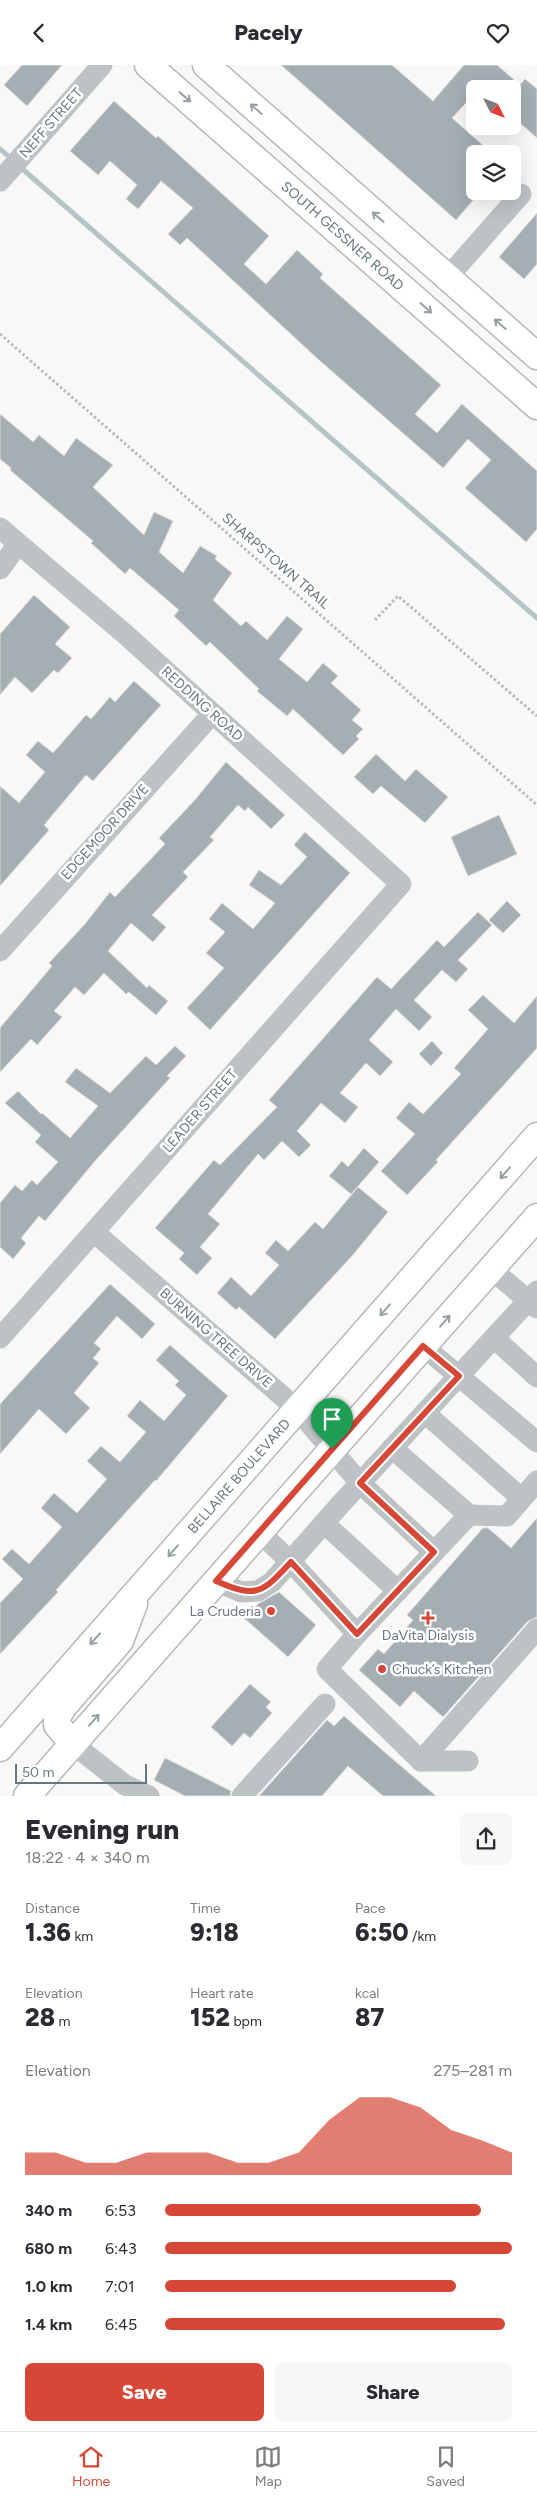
<!DOCTYPE html>
<meta charset="utf-8">
<style>
:root{--surface:#fff;--page:#f7f7f7;--text:#2b2b33;--muted:#7c7c81;--line:#e1e1e2;--accent:#d74737}
body{margin:0;font-family:Figtree,sans-serif;background:var(--page);color:var(--text);height:100vh;display:flex;flex-direction:column;font-size:19px;white-space:nowrap}
*{box-sizing:border-box;margin:0}
p{font-size:16px;color:var(--muted)}
.icon{flex:none;width:28px;height:28px;fill:none;stroke:currentColor;stroke-width:2;stroke-linecap:round;stroke-linejoin:round}
.map{position:relative;height:1731px;overflow:hidden}
.panel{display:flex;flex-direction:column;background:var(--surface);flex:1}
.panel>*{flex:none}
.needle{width:32px;rotate:132deg}
.buttons{position:absolute;left:466px;top:15px;display:grid;gap:10px}
.buttons a{display:grid;place-items:center;width:55px;height:55px;border-radius:8px;background:var(--surface);box-shadow:0 5px 20px #0002;font-size:25px}
.scale{position:absolute;left:15px;bottom:12px;width:132px;box-sizing:border-box;padding-left:5px;border:2px solid #66777f;border-top:0;font-size:14px;line-height:18px;white-space:nowrap;color:#66777f;-webkit-text-stroke:4px #fff;paint-order:stroke}
.pin{position:absolute;display:grid;place-items:center;width:42px;height:42px;color:#fff;margin:-51px -21px;border-radius:50% 50% 50% 0;rotate:-45deg;box-shadow:0 0 5px #0007}
.pin .icon{rotate:45deg}
.round{display:grid;place-items:center;flex:none;width:52px;height:52px;border-radius:8px;background:var(--page)}
.head{display:flex;align-items:center;justify-content:space-between;height:85px;padding:0 25px}
h1{font-size:28px;font-weight:800;line-height:38px}
.stats{display:grid;grid-template-columns:repeat(3,1fr);gap:8px;height:85px;padding:5px 25px}
.stats div{display:grid;align-content:center}
.stats b{font-size:25px;font-weight:800}
.stats small{font-size:14px;font-weight:400}
.stats p{font-size:14px}
.chart{height:140px;padding:10px 25px}
.chart p{display:flex;justify-content:space-between}
.chart svg{width:100%;height:90px;margin-top:5px;fill:var(--accent);opacity:.7}
.cta{display:flex;gap:10px;margin-top:auto;padding:10px 25px}
.cta a{flex:1;height:58px;border-radius:8px;background:var(--accent);color:#fff;font-size:20px;font-weight:800;line-height:58px;text-align:center}
.cta a+a{background:var(--page);color:var(--text)}
ul{padding:0 25px;list-style:none;font-size:16px}
li{display:grid;grid-template-columns:80px 60px 1fr;align-items:center;height:38px}
li i{height:12px;border-radius:6px;background:var(--accent)}
header{display:flex;justify-content:space-between;align-items:center;height:65px;padding:0 25px;background:var(--surface);font-size:22px;font-weight:800}
.tabs{display:flex;justify-content:space-around;align-items:center;height:70px;border-top:1px solid var(--line);background:var(--surface);font-size:14px;color:var(--muted)}
.tabs a{display:grid;justify-items:center;gap:2px}
.tabs .active{color:var(--accent)}
.map>svg:first-child{display:block}
</style>
<header><svg class="icon" aria-label="back" viewBox="0 0 24 24"><path d="M15 5l-7 7 7 7"/></svg>Pacely<svg class="icon" aria-label="heart" viewBox="0 0 24 24"><path d="M12 20l-8-8c-3-5 5-10 8-4 3-6 11-1 8 4z"/></svg></header>
<div class="map">
<svg width="537" height="1731" viewBox="0 0 537 1731">
<rect width="100%" height="100%" fill="#f8f8f6"/>
<g fill="none" stroke-linecap="round" stroke-linejoin="round">
<!-- stream -->
<g stroke="#b7c4c7" stroke-width="5">
<polyline points="0,84 13,95"/>
<polyline points="19,101 537,553"/>
</g>
</g>
<!-- building -->
<g fill="#a5afb3" stroke="#dadad8">
<polygon points="22,0 62,0 27,41 4,20"/>
<polygon points="281,0 392,0 433,36 464,0 497,0 520,20 525,14 537,24 537,73 512,51 512,24 475,24 475,28 452,53 493,89 475,89 475,133 456,155"/>
<polygon points="114,36 156,73 158,71 269,171 244,199 266,219 297,185 323,209 320,213 441,320 415,349 437,368 462,339 537,406 537,464 526,477 465,423 491,395 468,374 443,403 319,295 187,173 180,180 168,169 193,143 161,116 138,144 126,134 137,120 110,96 98,110 70,86"/>
<polygon points="537,148 537,199 524,214 499,192"/>
<polygon points="0,349 33,377 39,370 64,391 76,373 113,400 93,422 144,470 154,447 173,456 159,487 183,508 200,481 217,491 215,494 232,508 213,535 241,561 246,556 267,575 287,551 303,564 279,594 307,617 323,598 338,611 331,618 361,645 352,655 363,664 356,671 359,674 343,690 293,644 287,651 257,626 259,624 210,577 206,581 174,551 179,545 130,503 125,509 91,478 93,476 10,405 11,403 0,394"/>
<polygon points="34,530 70,562 55,579 72,593 58,608 54,605 32,628 15,612 0,630 0,569"/>
<polygon points="134,616 161,640 93,716 86,710 44,760 49,765 0,821 0,721 19,738 45,707 26,690 38,676 53,688 86,650 91,654 110,632 115,637"/>
<polygon points="376,689 405,716 416,704 448,732 425,758 381,721 373,729 354,712"/>
<polygon points="226,697 285,750 271,764 248,742 245,746 238,740 210,772 214,775 183,807 188,812 152,850 166,862 153,877 131,858 108,886 147,923 149,920 168,936 156,950 129,927 126,929 104,908 84,930 75,922 54,946 62,952 37,980 31,974 0,1007 0,963 52,901 49,898 85,859 110,827 115,832 165,779 159,773 194,736"/>
<polygon points="499,750 517,789 468,811 451,772"/>
<polygon points="305,767 350,808 210,965 187,943 224,903 206,888 225,867 209,854 222,838 253,864 275,838 249,820 259,805 281,820 307,792 294,780"/>
<polygon points="507,836 521,850 503,868 489,855"/>
<polygon points="478,847 492,860 458,895 468,904 456,917 442,905 414,935 432,952 419,966 396,944 369,975 393,997 380,1011 366,998 340,1028 358,1042 345,1058 321,1038 297,1066 311,1080 299,1092 282,1076 264,1095 258,1089 208,1149 220,1159 200,1182 212,1193 197,1210 179,1194 184,1188 155,1163 214,1095 220,1100 277,1042 269,1035 377,912 391,924 437,875 444,882"/>
<polygon points="483,930 514,958 537,931 537,983 436,1095 438,1097 407,1130 381,1106 415,1069 396,1053 409,1037 423,1049 461,1009 454,1003 488,964 468,945"/>
<polygon points="432,976 443,988 431,1001 419,989"/>
<polygon points="175,981 186,991 167,1011 170,1013 95,1096 45,1156 39,1151 21,1173 26,1178 13,1194 0,1182 0,1138 15,1120 22,1126 32,1115 37,1120 58,1097 35,1077 41,1070 5,1038 18,1026 41,1049 42,1048 70,1073 98,1041 65,1017 76,1003 110,1028 146,991 156,1000"/>
<polygon points="364,1083 379,1097 351,1129 329,1111 342,1096 348,1102"/>
<polygon points="358,1122 388,1147 352,1191 275,1274 239,1242 236,1245 217,1228 231,1212 251,1231 279,1200 265,1188 276,1175 288,1186 315,1157 323,1164"/>
<polygon points="110,1219 155,1259 142,1274 117,1251 94,1278 101,1284 93,1293 99,1298 74,1328 90,1343 66,1369 39,1344 0,1389 0,1339"/>
<polygon points="170,1280 228,1331 156,1416 155,1415 56,1525 58,1527 0,1589 0,1538 23,1514 2,1494 12,1484 29,1499 62,1462 41,1443 54,1428 77,1448 107,1414 87,1396 101,1381 120,1397 146,1367 127,1351 140,1335 164,1356 186,1330 175,1320 179,1316 156,1295"/>
<polygon points="537,1453 537,1552 528,1556 443,1652 414,1626 400,1642 359,1605 378,1584 384,1589 413,1555 407,1550 483,1463 488,1463 511,1483"/>
<polygon points="279,1527 316,1560 288,1592 244,1553 258,1539"/>
<polygon points="250,1619 271,1637 266,1642 272,1648 250,1673 244,1668 232,1681 211,1662"/>
<polygon points="344,1651 381,1684 436,1731 383,1731 348,1701 322,1731 259,1731 327,1655 334,1661"/>
<polygon points="165,1693 231,1726 230,1731 185,1731 154,1715"/>
</g>
<g fill="none" stroke-linecap="round" stroke-linejoin="round">
<!-- major casing -->
<g stroke="#b4b9bc" stroke-width="29">
<g id="major">
<path id="s1" d="M 148,0 L 537,341"/>
<polyline points="206,0 537,291"/>
<polyline points="73,1679 57,1660 57,1652 63,1642 120,1576 134,1539"/>
<path id="s2" d="M 0,1683 L 537,1071"/>
<polyline points="27,1731 537,1152"/>
</g>
</g>
<!-- path -->
<g stroke="#b8bcbe" stroke-width="3" stroke-dasharray="2.5 2.5" stroke-linecap="butt">
<polyline points="0,269 537,740"/>
<polyline points="375,555 398,531 537,651"/>
</g>
<!-- minor -->
<g stroke="#bdc3c5" stroke-width="21">
<polyline points="0,116 102,0"/>
<polyline points="447,213 521,129"/>
<polyline points="0,463 125,569 401,819 0,1273"/>
<polyline points="0,504 18,479"/>
<polyline points="0,886 212,649"/>
<polyline points="94,1167 297,1344 360,1418 434,1487"/>
<polyline points="491,1204 537,1243"/>
<polyline points="494,1273 537,1312"/>
<polyline points="423,1281 537,1377"/>
<polyline points="425,1348 521,1433"/>
<polyline points="392,1383 469,1450"/>
<polyline points="324,1458 398,1526"/>
<polyline points="259,1467 291,1497 357,1569 469,1450 507,1451 537,1416"/>
<polyline points="216,1516 241,1527 258,1526 272,1517 339,1441 537,1226"/>
<polyline points="357,1569 327,1604 421,1696 468,1696"/>
<polyline points="73,1679 125,1720 149,1731"/>
<polyline points="421,1696 537,1564"/>
<polyline points="242,1731 325,1639"/>
</g>
<!-- major -->
<use href="#major" stroke="#fff" stroke-width="26"/>
</g>
<!-- one-way arrows -->
<defs><path id="oneway-shaft" d="M-6 0H5M1.5-3L5.5 0L1.5 3" fill="none" stroke-width="1.6" stroke-linecap="round" stroke-linejoin="round" transform="scale(1.25)"/></defs>
<g stroke="#94a0a5">
<use href="#oneway-shaft" transform="translate(185 32) rotate(41)"/>
<use href="#oneway-shaft" transform="translate(256 44) rotate(-139)"/>
<use href="#oneway-shaft" transform="translate(378 152) rotate(-139)"/>
<use href="#oneway-shaft" transform="translate(426 243) rotate(42)"/>
<use href="#oneway-shaft" transform="translate(500 259) rotate(-139)"/>
<use href="#oneway-shaft" transform="translate(505 1108) rotate(131)"/>
<use href="#oneway-shaft" transform="translate(385 1245) rotate(131)"/>
<use href="#oneway-shaft" transform="translate(445 1256) rotate(-49)"/>
<use href="#oneway-shaft" transform="translate(173 1486) rotate(131)"/>
<use href="#oneway-shaft" transform="translate(95 1574) rotate(131)"/>
<use href="#oneway-shaft" transform="translate(94 1655) rotate(-49)"/>
</g>
<g fill="none" stroke-linecap="round" stroke-linejoin="round">
<!-- route casing -->
<g stroke="#fff" stroke-width="10">
<path id="route" d="M 423,1281 L 459,1311 L 360,1418 L 434,1487 L 357,1569 L 291,1497 C 262,1528 257,1534 216,1516 Z"/>
</g>
<!-- route -->
<use href="#route" stroke="#d74737" stroke-width="6"/>
</g>
<!-- markers -->
<g fill="#d74737" stroke="#fff" stroke-width="2">
<circle cx="271" cy="1546" r="5"/>
<path d="M425.5 1545.5h5v5h5v5h-5v5h-5v-5h-5v-5h5z"/>
<circle cx="382" cy="1604" r="5"/>
</g>
<g text-anchor="middle" dominant-baseline="central" stroke-width="5" stroke-linejoin="round" paint-order="stroke">
<!-- street labels -->
<g font-size="14" fill="#66777f" stroke="#fff">
<text transform="translate(51 58) rotate(-49)">NEFF STREET</text>
<text stroke="none"><textPath href="#s1" startOffset="259">SOUTH GESSNER ROAD</textPath></text>
<text transform="translate(276 496) rotate(41)">SHARPSTOWN TRAIL</text>
<text transform="translate(202 639) rotate(42)">REDDING ROAD</text>
<text transform="translate(105 767) rotate(-48)">EDGEMOOR DRIVE</text>
<text transform="translate(200 1046) rotate(-49)">LEADER STREET</text>
<text transform="translate(216 1273) rotate(41)">BURNING TREE DRIVE</text>
<text stroke="none"><textPath href="#s2" startOffset="362">BELLAIRE BOULEVARD</textPath></text>
</g>
<!-- poi labels -->
<g font-size="14" fill="#66777f" stroke="#fff" text-anchor="end">
<text x="261" y="1546">La Cruderia</text>
<text x="428" y="1570" text-anchor="middle">DaVita Dialysis</text>
<text x="392" y="1604" text-anchor="start">Chuck’s Kitchen</text>
</g>
</g>
</svg>
<div class="buttons">
<a><svg class="needle" viewBox="-14 -14 28 28"><path d="M0-13l5 13h-10z" fill="#e53935"/><path d="M0 13l5-13h-10z" fill="#7c7c81"/></svg></a>
<a><svg class="icon" aria-label="layers" viewBox="0 0 24 24"><path d="M12 4l9 5-9 5-9-5zM3 14l9 5 9-5"/></svg></a>
</div>
<div class="scale">50 m</div>
<div class="pin" style="left:332px;top:1384px;background:#1e9e55"><svg class="icon" aria-label="arrive" viewBox="0 0 24 24"><path d="M6 21V4h12l-3 4 3 4H6"/></svg></div>
</div>
<section class="panel">
<div class="head"><div><h1>Evening run</h1><p>18:22 · 4 × 340 m</p></div><a class="round"><svg class="icon" aria-label="share" viewBox="0 0 24 24"><path d="M12 15V3M7 8l5-5 5 5M5 13v7h14v-7"/></svg></a></div>
<div class="stats">
<div><p>Distance</p><b>1.36<small> km</small></b></div>
<div><p>Time</p><b>9:18</b></div>
<div><p>Pace</p><b>6:50<small> /km</small></b></div>
</div>
<div class="stats">
<div><p>Elevation</p><b>28<small> m</small></b></div>
<div><p>Heart rate</p><b>152<small> bpm</small></b></div>
<div><p>kcal</p><b>87</b></div>
</div>
<div class="chart"><p><span>Elevation</span>275–281 m</p>
<svg viewBox="0 0 160 44" preserveAspectRatio="none"><path d="M0 44V33L10 33L20 38L30 38L40 33L50 33L60 33L70 38L80 38L90 33L100 17L110 6L120 6L130 11L140 22L150 27L160 33V44z"/></svg>
</div>
<ul>
<li><b>340 m</b>6:53<i style="width:91%"></i></li>
<li><b>680 m</b>6:43<i style="width:100%"></i></li>
<li><b>1.0 km</b>7:01<i style="width:84%"></i></li>
<li><b>1.4 km</b>6:45<i style="width:98%"></i></li>
</ul>
<div class="cta"><a>Save</a><a>Share</a></div>
</section>
<nav class="tabs">
<a class="active"><svg class="icon" aria-label="home" viewBox="0 0 24 24"><path d="M3 11l9-7 9 7M6 9v11h12V9"/></svg>Home</a>
<a><svg class="icon" aria-label="map" viewBox="0 0 24 24"><path d="M3 6l6-2 6 2 6-2v14l-6 2-6-2-6 2zM9 4v14M15 6v14"/></svg>Map</a>
<a><svg class="icon" aria-label="saved" viewBox="0 0 24 24"><path d="M7 4h10v16l-5-4-5 4z"/></svg>Saved</a>
</nav>
